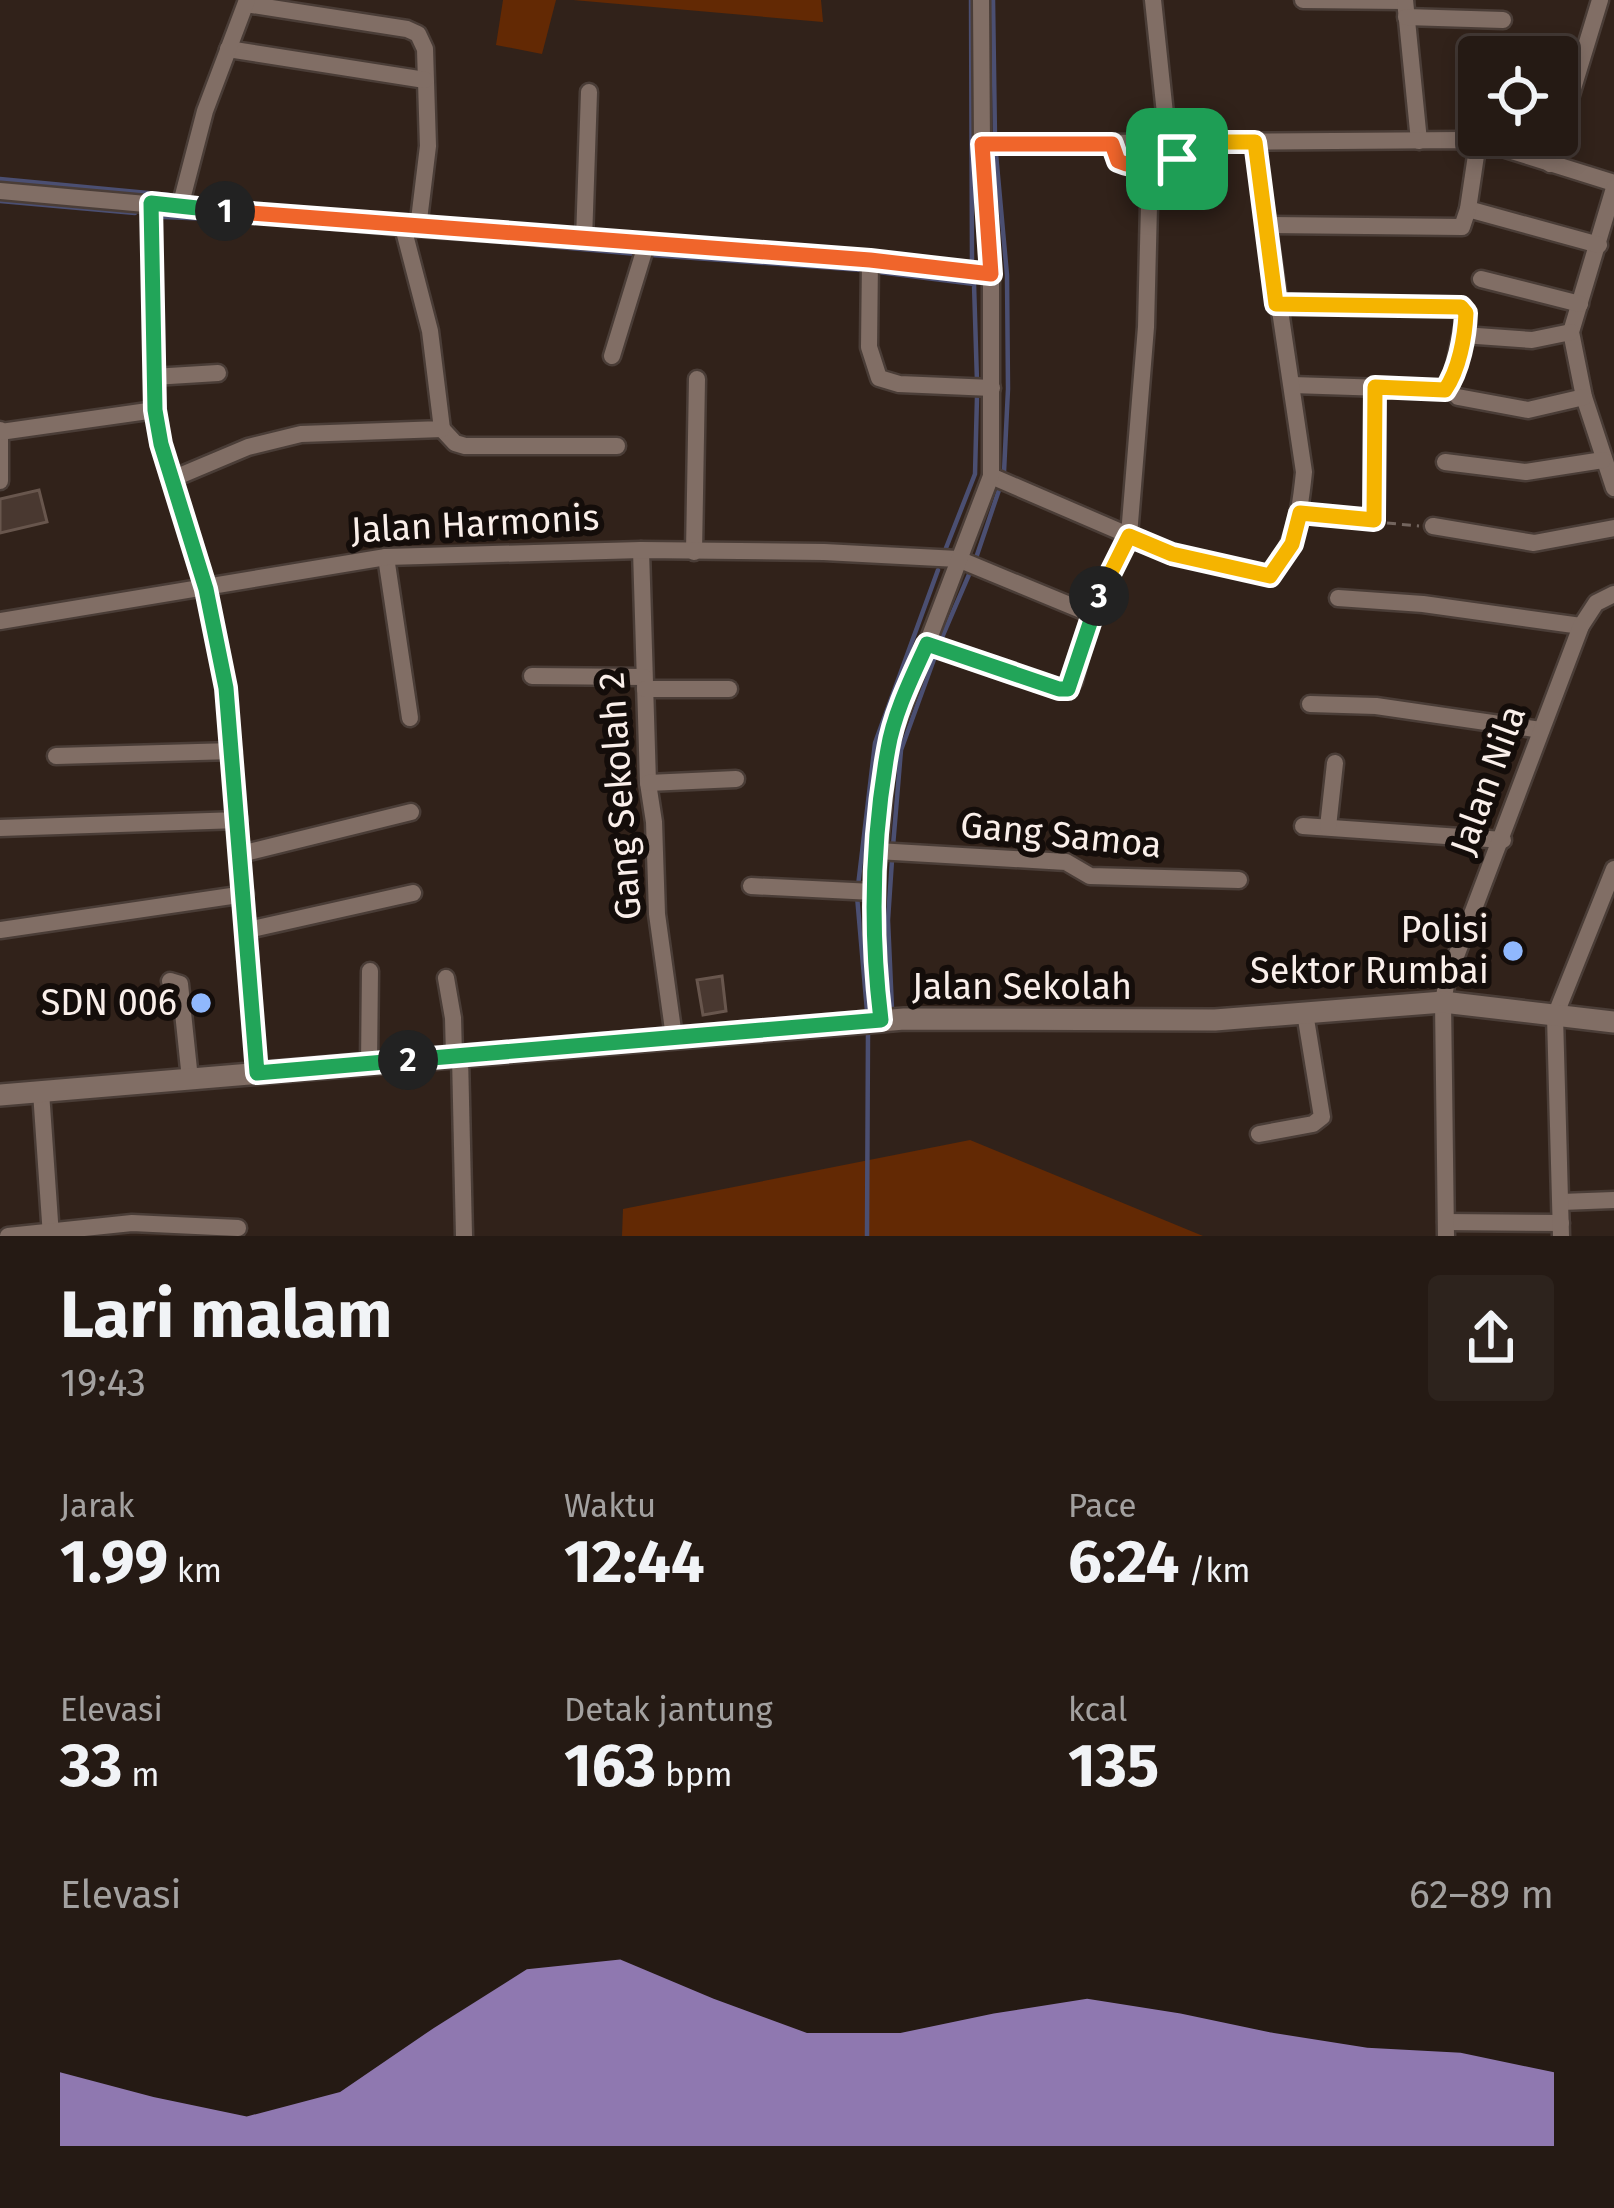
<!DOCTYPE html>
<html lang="id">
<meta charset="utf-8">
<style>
:root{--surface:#251a14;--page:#2d231d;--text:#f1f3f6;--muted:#a3a1a0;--line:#423834;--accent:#bca0f2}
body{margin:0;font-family:"Fira Sans",sans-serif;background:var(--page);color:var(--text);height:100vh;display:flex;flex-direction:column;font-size:45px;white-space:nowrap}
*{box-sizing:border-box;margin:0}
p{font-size:39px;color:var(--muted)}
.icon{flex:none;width:66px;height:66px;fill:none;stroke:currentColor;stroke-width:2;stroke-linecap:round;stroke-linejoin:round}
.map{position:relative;height:1236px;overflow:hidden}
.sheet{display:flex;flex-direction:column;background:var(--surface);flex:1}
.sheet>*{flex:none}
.tools{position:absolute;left:1458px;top:36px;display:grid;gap:24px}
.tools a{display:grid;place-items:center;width:120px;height:120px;border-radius:12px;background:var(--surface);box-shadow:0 6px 18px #0003,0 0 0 3px var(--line);font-size:60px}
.pin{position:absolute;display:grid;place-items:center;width:102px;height:102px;color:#fff;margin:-51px;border-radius:24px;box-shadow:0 6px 18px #0006}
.km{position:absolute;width:60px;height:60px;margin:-30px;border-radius:50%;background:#222;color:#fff;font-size:33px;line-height:60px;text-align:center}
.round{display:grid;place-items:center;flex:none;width:126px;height:126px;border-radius:12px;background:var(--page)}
.head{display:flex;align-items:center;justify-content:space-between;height:204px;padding:0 60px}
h1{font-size:66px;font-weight:700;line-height:90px}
.figures{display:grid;grid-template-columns:repeat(3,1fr);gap:18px;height:204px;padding:12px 60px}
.figures div{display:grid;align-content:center}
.figures b{font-size:60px;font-weight:700}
.figures small{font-size:33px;font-weight:400}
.figures p{font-size:33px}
.chart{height:336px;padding:24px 60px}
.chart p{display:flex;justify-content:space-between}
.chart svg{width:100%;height:216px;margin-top:12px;fill:var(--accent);opacity:.7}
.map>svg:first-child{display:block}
</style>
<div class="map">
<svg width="1614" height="1236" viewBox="0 0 1614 1236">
<rect width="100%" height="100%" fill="#31221a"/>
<!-- green -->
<g fill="#632904">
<polygon points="503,0 556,0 542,54 496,45"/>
<polygon points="573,0 821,0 823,22"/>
<polygon points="970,1140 1203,1236 622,1236 623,1209"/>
</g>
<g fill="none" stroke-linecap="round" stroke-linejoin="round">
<!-- stream -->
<g stroke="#4b4f72" stroke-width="4.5">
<polyline points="993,0 995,138"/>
<polyline points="996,154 1007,275 1008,389 1004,472"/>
<polyline points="0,179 169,195"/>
<polyline points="197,199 299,209"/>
<polyline points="0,201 135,213"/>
<polyline points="164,217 237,220"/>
<polyline points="536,245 637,254"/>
<polyline points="846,250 972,263 971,0"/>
<polyline points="652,255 862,270"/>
<polyline points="878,272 974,284 977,382"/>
<polyline points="946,548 975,474 977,397"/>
<polyline points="976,558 999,490"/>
<polyline points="940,642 971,570"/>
<polyline points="893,846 901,750 937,651"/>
<polyline points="892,860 888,920 892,1009"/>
<polyline points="858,886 875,743 938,570"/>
<polyline points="857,896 867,1011"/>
<polyline points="867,1236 868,1032"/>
</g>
</g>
<!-- building -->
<g fill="#493830" stroke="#68564d" stroke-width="3">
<polygon points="39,490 47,522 0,533 0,499"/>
<polygon points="722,976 726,1011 703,1015 697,980"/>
</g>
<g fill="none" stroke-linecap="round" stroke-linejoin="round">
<!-- minor casing -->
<g stroke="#4a3d37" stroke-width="21">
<g id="minor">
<polyline points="1153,0 1168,142"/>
<polyline points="1303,0 1405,1"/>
<polyline points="1405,0 1419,141"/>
<polyline points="246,4 407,29 418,34 425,49 428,146 418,228"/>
<polyline points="1406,17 1503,20"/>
<polyline points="228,49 425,80"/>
<polyline points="982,144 1462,140 1496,146 1614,183"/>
<polyline points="1112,144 1118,161 1130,166 1170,164 1184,142"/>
<polyline points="1550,164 1600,0"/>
<polyline points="1614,188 1571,332 1584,397 1614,488"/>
<polyline points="0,191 403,227 870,260 991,274"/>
<polyline points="150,203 155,410 161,444 206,589 226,689 257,1073"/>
<polyline points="180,207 205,111 247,0"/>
<polyline points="1468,209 1599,245"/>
<polyline points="1265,225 1462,227 1468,209 1478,142"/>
<polyline points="584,240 589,92"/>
<polyline points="870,260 869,347 879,378 899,384 992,388"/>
<polyline points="1481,279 1580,304"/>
<polyline points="1276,304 1461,307 1466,313 1452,380 1445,390 1292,385"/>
<polyline points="1463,335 1532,340 1571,332"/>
<polyline points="612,356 646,245"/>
<polyline points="153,377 218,373"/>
<polyline points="1458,397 1528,410 1584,397"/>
<polyline points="442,429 455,443 465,446 617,446"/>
<polyline points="0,430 0,481"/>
<polyline points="0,432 155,410"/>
<polyline points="1445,462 1526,472 1603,460"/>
<path d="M 991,476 L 1172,554 L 1270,576 C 1296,543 1300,512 1304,472 L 1255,142"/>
<polyline points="172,479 248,447 301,434 442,429 430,331 403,227"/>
<polyline points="1300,513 1374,520 1375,387"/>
<polyline points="1433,526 1534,543 1614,528"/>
<polyline points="641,550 648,783 654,822 657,914 674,1037"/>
<polyline points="694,552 697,379"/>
<polyline points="386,557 410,718"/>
<polyline points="1338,598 1423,604 1581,626"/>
<polyline points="0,621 386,557 641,550 824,552 958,559 1091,614"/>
<polyline points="927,644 1059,690 1068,689 1074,681 1091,614 1129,535 1146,327 1150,165"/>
<polyline points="532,676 644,677"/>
<polyline points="645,689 729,689"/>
<polyline points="1310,704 1376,706 1541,730"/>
<polyline points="56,756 233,751"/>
<polyline points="648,783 736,779"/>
<polyline points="1303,826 1503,840"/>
<polyline points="1328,827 1335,763"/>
<polyline points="0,828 239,820"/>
<polyline points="877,851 1066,862 1090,876 1239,880"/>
<polyline points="241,854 411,812"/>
<polyline points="751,886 873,892"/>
<polyline points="0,930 245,894"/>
<polyline points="248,930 413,893"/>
<polyline points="446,978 453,1018 454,1056"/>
<polyline points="170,981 180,984 190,1079"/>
<polyline points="881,1020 872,927 888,746 991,476 991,274 982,144 981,0"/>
<polyline points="460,1056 464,1236"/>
<polyline points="369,1064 370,971"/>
<polyline points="41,1092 51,1236"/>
<polyline points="1259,1134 1313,1124 1322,1117 1305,1013"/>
<polyline points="1561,1202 1614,1200"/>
<polyline points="1446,1222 1561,1223"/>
<polyline points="8,1236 132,1223 238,1228"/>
<polyline points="1446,1236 1443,1002 1447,980 1581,626 1596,603 1614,594"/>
<polyline points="1561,1236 1555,1016 1614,869"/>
</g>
</g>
<!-- tertiary casing -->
<g stroke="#4a3d37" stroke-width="26">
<polyline id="tertiary" points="0,1095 904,1019 1215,1020 1443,1002 1614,1022"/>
</g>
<!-- path -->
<polyline stroke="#73655e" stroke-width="3" stroke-dasharray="9 6" stroke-linecap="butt" points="1387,523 1419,526"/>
<!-- minor -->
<use href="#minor" stroke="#816e65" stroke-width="16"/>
<!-- tertiary -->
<use href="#tertiary" stroke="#816e65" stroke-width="21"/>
</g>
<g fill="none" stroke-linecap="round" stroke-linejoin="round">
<!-- split-1 casing -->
<g stroke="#fff" stroke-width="24">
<path id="split-1" d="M 225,211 L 870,260 L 991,274 L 982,144 L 1112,144 L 1118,161 C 1134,168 1162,170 1177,159"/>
</g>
<!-- split-2 casing -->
<g stroke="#fff" stroke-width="24">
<polyline id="split-2" points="225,211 151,203 155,410 161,444 206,589 226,688 257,1073 408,1060"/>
</g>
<!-- split-3 casing -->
<g stroke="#fff" stroke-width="24">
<path id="split-3" d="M 408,1060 L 881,1020 C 870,930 872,839 888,749 C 894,713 912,677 927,644 L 1059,689 L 1068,689 L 1099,596"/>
</g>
<!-- split-4 casing -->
<g stroke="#fff" stroke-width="24">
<path id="split-4" d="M 1099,596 L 1129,536 L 1172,554 L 1270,576 L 1292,544 L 1300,513 L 1374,520 L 1375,387 L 1445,390 C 1459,370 1465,337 1466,313 L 1461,307 L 1276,304 L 1255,142 L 1184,142 L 1177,159"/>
</g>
<!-- split-1 -->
<use href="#split-1" stroke="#f0652b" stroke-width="15"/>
<!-- split-2 -->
<use href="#split-2" stroke="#22a559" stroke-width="15"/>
<!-- split-3 -->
<use href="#split-3" stroke="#22a559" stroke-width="15"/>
<!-- split-4 -->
<use href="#split-4" stroke="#f5b400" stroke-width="15"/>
</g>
<!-- markers -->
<g fill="#90b8fd" stroke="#140d0a" stroke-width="4.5">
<circle cx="1513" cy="951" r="12"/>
<circle cx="201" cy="1003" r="12"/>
</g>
<g text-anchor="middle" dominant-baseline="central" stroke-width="12" stroke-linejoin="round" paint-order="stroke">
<!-- street labels -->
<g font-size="36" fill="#faefea" stroke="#140d0a">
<text transform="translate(475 524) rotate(-3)">Jalan Harmonis</text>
<text transform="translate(1488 780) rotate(-70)">Jalan Nila</text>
<text transform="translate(620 796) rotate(-94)">Gang Sekolah 2</text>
<text transform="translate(1061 835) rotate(6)">Gang Samoa</text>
<text x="1022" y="987">Jalan Sekolah</text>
</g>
<!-- poi labels -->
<g font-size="36" fill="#faefea" stroke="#140d0a" text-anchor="end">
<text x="1489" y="930">Polisi<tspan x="1489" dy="41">Sektor Rumbai</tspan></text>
<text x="177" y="1003">SDN 006</text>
</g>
</g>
</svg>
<div class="tools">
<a><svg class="icon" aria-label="locate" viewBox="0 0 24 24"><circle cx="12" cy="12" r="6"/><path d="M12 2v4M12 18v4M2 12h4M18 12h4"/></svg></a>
</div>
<div class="pin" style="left:1177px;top:159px;background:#1e9e55"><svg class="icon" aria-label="arrive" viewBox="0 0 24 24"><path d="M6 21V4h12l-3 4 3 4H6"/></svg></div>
<b class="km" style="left:225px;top:211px">1</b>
<b class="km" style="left:408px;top:1060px">2</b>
<b class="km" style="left:1099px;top:596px">3</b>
</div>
<section class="sheet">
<div class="head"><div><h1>Lari malam</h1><p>19:43</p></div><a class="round"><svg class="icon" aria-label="share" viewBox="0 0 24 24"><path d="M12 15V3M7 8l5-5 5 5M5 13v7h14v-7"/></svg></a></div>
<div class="figures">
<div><p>Jarak</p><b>1.99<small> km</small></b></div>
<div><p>Waktu</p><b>12:44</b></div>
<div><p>Pace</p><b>6:24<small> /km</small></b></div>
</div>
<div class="figures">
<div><p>Elevasi</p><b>33<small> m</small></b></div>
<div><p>Detak jantung</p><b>163<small> bpm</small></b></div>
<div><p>kcal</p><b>135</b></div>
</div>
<div class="chart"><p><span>Elevasi</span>62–89 m</p>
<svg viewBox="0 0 160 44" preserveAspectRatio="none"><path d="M0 44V29L10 34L20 38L30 33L40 20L50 8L60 6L70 14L80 21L90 21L100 17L110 14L120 17L130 21L140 24L150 25L160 29V44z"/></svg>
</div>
</section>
